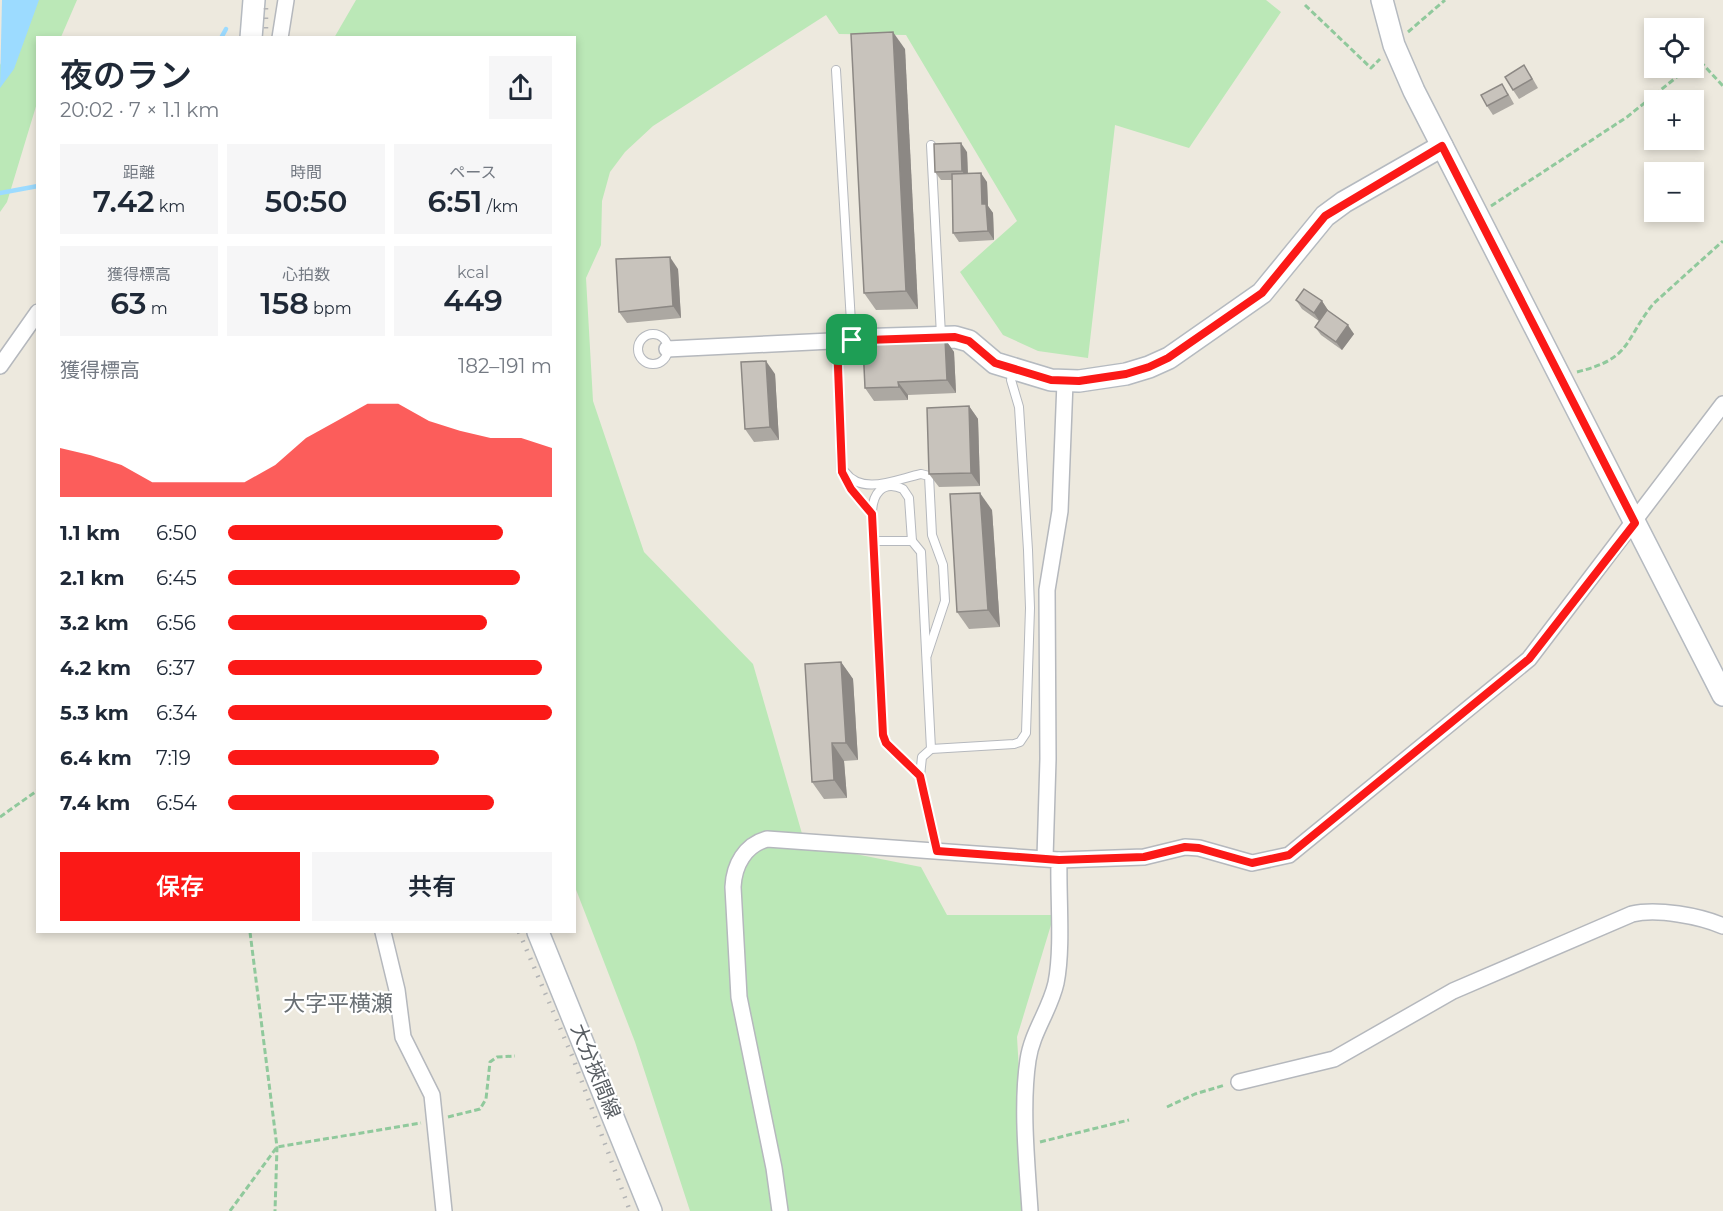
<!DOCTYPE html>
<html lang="ja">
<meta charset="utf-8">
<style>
:root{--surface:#fff;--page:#f6f6f7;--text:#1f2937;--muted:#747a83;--accent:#fb1917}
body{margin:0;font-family:Montserrat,"Noto Sans JP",sans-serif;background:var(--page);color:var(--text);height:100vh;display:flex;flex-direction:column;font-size:22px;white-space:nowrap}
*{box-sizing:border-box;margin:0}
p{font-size:20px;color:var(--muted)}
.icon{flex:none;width:33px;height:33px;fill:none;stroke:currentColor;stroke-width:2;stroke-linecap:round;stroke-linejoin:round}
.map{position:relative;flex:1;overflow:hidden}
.sheet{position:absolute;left:36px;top:36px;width:540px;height:897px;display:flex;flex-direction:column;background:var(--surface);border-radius:0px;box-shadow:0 3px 9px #0003}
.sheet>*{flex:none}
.controls{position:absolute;left:1644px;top:18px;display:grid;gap:12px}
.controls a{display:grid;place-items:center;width:60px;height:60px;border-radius:0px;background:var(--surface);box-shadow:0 3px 9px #0003;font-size:30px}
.pin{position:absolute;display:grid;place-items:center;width:51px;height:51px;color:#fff;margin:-26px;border-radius:12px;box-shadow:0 3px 9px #0006}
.round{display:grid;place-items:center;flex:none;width:63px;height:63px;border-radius:0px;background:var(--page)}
.headline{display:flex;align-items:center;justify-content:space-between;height:102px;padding:0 24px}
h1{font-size:33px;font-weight:600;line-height:45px}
.figures{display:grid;grid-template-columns:repeat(3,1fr);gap:9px;height:102px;padding:6px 24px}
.figures div{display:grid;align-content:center;border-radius:0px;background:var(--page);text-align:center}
.figures b{font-size:30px;font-weight:600}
.figures small{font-size:16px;font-weight:400}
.figures p{font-size:16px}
.chart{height:168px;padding:12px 24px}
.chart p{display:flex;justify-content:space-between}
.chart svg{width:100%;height:108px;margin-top:6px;fill:var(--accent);opacity:.7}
.action{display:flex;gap:12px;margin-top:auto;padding:12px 24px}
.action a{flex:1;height:69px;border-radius:0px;background:var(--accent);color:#fff;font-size:24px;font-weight:600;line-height:69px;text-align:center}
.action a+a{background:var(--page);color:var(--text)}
ul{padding:0 24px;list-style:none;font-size:20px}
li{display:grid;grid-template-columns:96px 72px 1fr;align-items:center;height:45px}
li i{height:15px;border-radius:8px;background:var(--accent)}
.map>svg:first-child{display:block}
</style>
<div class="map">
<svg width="1723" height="1211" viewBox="0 0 1723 1211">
<rect width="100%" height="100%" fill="#ede9de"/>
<!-- green -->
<g fill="#bbe8b7">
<polygon points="37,0 77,0 61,37 38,38 37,103 7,202 0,212 0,65"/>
<polygon points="356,0 1266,0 1281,12 1189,148 1115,125 1088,358 1038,351 1003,335 960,272 1017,221 906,35 839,34 826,15 653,126 625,152 610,172 602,201 601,245 586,278 593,401 644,552 753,664 805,844 921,867 947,915 1054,915 1017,1037 1022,1122 1036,1211 690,1211 635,1042 575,887 574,38 334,38"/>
</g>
<!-- water -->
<polygon fill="#9cdbff" points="2,0 39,0 14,69 0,88"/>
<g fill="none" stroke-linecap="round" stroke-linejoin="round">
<!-- stream -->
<g stroke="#9cdbff" stroke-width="4.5">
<polyline points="221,38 226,29"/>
<polyline points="0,193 38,186"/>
</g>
<!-- lane casing -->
<g stroke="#b5b8bd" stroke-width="10">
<g id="lane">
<polyline points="836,70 852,339"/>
<polyline points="931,145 941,335"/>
<circle cx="653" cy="349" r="15"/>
<polyline points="837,341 841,472 851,489 872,514 883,735 887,743 920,776 937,851"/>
<path d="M 845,472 C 862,496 897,479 921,474 L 929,476 L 932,535 L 943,565 L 945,601 L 927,655"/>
<path d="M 872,514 C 872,495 882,479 903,489 L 909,498 L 912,541"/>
<polyline points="874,541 912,541 921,552 931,749"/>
<polyline points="920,776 922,757 931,749 1014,744 1020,742 1026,733 1030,608 1028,550 1019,407 1011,380 1013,370"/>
</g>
</g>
<!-- street casing -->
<g stroke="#b5b8bd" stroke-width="18">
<g id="street">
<polyline points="280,38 286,0"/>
<polyline points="667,349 852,340"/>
<polyline points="0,366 38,312"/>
<polyline points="1045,858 1048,759 1047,590 1060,511 1065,382"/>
<polyline points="1059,860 1144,857 1185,847 1199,848 1252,863 1289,855 1529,659 1723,404"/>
<polyline points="383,932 397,990 403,1037 432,1095 444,1211"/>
<path d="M 1239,1082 L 1334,1059 L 1453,991 L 1632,914 C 1657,908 1700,916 1723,926"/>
<path d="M 780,1211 L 774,1168 L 739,997 L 733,887 C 734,865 745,845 767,839 L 1059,860 C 1058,897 1063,948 1056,983 C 1050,1010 1032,1032 1028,1060 C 1021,1106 1027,1164 1030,1211"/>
</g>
</g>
<!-- secondary casing -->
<g stroke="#b5bac0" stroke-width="24">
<g id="secondary">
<polyline points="1382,0 1394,45 1414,91 1723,695"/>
<polyline points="251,38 254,0"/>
<polyline points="852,340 955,337 969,341 995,363 1051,380 1079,381 1126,374 1149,367 1169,358 1262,293 1325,216 1344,202 1442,146"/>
<polyline points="538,932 651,1211"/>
</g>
</g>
<!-- path -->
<g stroke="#90c99c" stroke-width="3" stroke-dasharray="6 3" stroke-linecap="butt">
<polyline points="1305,5 1371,68 1380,59"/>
<polyline points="1408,32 1445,0"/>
<polyline points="1694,63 1698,59 1723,86"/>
<polyline points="1491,206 1627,117 1688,68"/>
<path d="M 1577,372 C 1633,358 1623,341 1654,303 L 1723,241"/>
<polyline points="0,817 38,790"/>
<polyline points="250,932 277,1147 275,1211"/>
<polyline points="1167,1107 1195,1094 1225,1085"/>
<polyline points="448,1117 480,1109 486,1099 490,1062 497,1057 515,1056"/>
<polyline points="1040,1142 1129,1120"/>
<polyline points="230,1211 277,1147 421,1123"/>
</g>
<!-- lane -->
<use href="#lane" stroke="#fff" stroke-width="8"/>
<!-- street -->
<use href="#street" stroke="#fff" stroke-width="15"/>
<!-- secondary -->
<use href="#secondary" stroke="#fff" stroke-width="21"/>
<!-- rail -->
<g stroke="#b3b4b5" stroke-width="4.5" stroke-dasharray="1.5 8" stroke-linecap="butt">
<polyline points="266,38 266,0"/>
<polyline points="519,932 573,1058 630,1211"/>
</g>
</g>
<!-- wall -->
<g fill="#aca8a2">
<polygon points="905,49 918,309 876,310 864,293"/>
<polygon points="1530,74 1538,88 1519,99 1513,90"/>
<polygon points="1508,93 1514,104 1493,115 1487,106"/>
<polygon points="967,152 968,174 987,182 988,206 993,213 994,240 959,242 953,233 952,180 941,180 935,172"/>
<polygon points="678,269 681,318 627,323 619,312"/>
<polygon points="1296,300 1322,301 1328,311 1354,334 1342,350 1321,335 1315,327 1319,321 1302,309"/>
<polygon points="945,339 954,352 956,393 908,395 908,400 874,401 865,388"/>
<polygon points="775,374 779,440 754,442 745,429"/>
<polygon points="969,406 978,419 980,486 939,487 929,474"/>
<polygon points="992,510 1000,627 969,629 957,612"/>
<polygon points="841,662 853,679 858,760 844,761 847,798 824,799 812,782"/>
</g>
<!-- shaded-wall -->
<g fill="#8c8884">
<polygon points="893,32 905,49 918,309 906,291"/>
<polygon points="961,143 967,152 968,179 962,171"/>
<polygon points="981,173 987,182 988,206 993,213 994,240 988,231 982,204"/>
<polygon points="670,257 678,269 681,318 673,306"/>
<polygon points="1322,301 1328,310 1320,322 1314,313"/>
<polygon points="1348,325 1354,334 1342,350 1336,342"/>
<polygon points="945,339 954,352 956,393 947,380"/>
<polygon points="766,361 775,374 779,440 770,427"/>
<polygon points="898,382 908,395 908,400 899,387"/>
<polygon points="969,406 978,419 980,486 971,473"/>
<polygon points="980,493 992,510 1000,627 988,610"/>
<polygon points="841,662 853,679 858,760 846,743"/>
<polygon points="832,743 844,761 847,798 834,780"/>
</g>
<!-- building -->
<g fill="#c8c3bc" stroke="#8c8884" stroke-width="1.5">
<polygon points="893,32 906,291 864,293 851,34"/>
<polygon points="1524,65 1532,79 1513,90 1505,77"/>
<polygon points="1502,84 1508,95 1487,106 1481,95"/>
<polygon points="961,143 962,171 935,172 934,144"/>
<polygon points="981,173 982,204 986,204 988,231 953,233 952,174"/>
<polygon points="670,257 673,306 619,312 616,259"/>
<polygon points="1304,289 1322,301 1314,313 1296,300"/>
<polygon points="1327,310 1348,325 1336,342 1315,327"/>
<polygon points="945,339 947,380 898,382 899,387 865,388 863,345"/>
<polygon points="766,361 770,427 745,429 741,362"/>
<polygon points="969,406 971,473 929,474 927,408"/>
<polygon points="980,493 988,610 957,612 950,494"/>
<polygon points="841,662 846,743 832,743 834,780 812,782 805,664"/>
</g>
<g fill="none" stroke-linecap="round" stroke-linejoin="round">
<!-- route casing -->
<g stroke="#fff" stroke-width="12">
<polygon id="route" points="1442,146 1635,523 1529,659 1289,855 1252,863 1199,848 1185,847 1144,857 1059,860 937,851 920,776 886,743 883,735 872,514 851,489 842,472 837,341 955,337 969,341 995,363 1051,380 1079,381 1126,374 1149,367 1168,358 1262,293 1325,216"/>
</g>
<!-- route -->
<use href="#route" stroke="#fb1917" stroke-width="8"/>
</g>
<g text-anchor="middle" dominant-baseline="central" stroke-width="4.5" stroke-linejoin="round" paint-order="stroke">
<!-- street labels -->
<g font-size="20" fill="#585d62" stroke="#fff">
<text transform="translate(596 1071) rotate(68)">大分挾間線</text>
</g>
<!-- quarter labels -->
<g font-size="22" fill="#696f74" stroke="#fff">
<text x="338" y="1003">大字平横瀬</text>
</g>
</g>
</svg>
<div class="controls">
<a><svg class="icon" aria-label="locate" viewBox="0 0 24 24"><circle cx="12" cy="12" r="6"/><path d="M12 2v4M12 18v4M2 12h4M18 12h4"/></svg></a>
<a>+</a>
<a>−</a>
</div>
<div class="pin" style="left:852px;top:340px;background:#1e9e55"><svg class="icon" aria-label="arrive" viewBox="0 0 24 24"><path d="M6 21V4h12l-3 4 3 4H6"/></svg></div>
<section class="sheet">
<div class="headline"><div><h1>夜のラン</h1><p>20:02 · 7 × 1.1 km</p></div><a class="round"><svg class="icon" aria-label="share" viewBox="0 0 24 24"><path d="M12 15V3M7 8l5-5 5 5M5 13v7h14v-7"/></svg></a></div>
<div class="figures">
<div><p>距離</p><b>7.42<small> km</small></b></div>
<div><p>時間</p><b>50:50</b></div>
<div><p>ペース</p><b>6:51<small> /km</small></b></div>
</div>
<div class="figures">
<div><p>獲得標高</p><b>63<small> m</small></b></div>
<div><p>心拍数</p><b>158<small> bpm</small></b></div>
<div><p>kcal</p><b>449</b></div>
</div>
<div class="chart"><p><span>獲得標高</span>182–191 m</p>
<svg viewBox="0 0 160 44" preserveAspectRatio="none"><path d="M0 44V24L10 27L20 31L30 38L40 38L50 38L60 38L70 31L80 20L90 13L100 6L110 6L120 13L130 17L140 20L150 20L160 24V44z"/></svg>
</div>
<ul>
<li><b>1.1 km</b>6:50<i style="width:85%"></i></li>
<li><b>2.1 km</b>6:45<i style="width:90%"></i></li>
<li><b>3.2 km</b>6:56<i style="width:80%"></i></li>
<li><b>4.2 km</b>6:37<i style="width:97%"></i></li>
<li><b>5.3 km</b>6:34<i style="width:100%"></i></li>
<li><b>6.4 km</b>7:19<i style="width:65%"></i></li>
<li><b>7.4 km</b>6:54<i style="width:82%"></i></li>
</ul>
<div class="action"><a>保存</a><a>共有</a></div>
</section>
</div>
